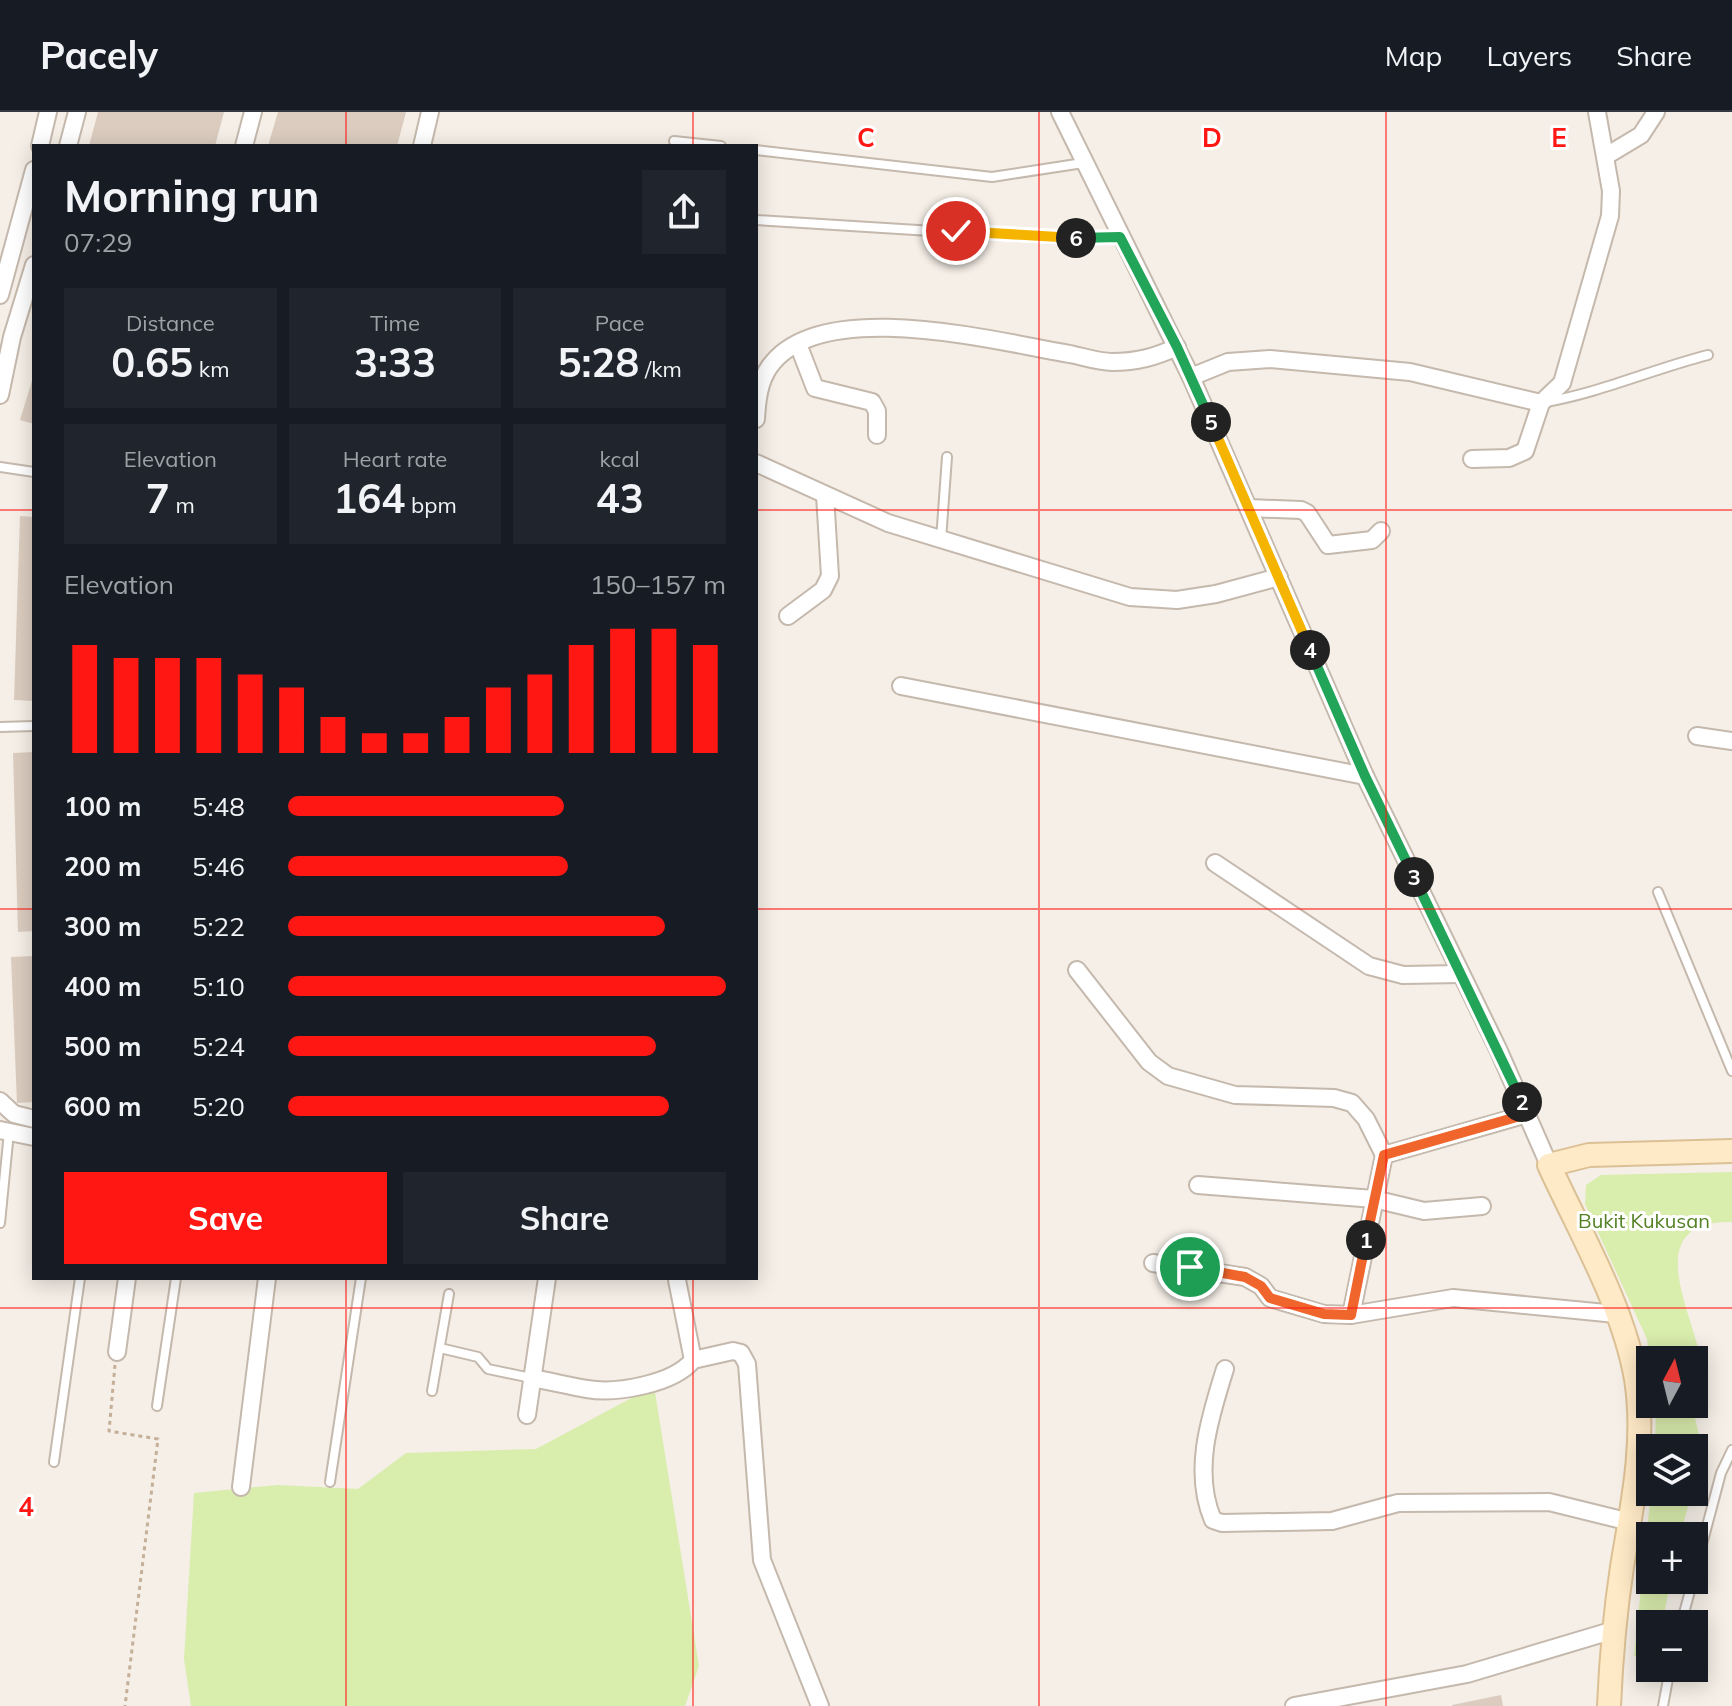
<!DOCTYPE html>
<meta charset="utf-8">
<style>
:root{--surface:#171b24;--page:#20242c;--text:#f1f3f6;--muted:#9ea1a6;--line:#363941;--accent:#ff1714}
body{margin:0;font-family:Mulish,sans-serif;background:var(--page);color:var(--text);height:100vh;display:flex;flex-direction:column;font-size:30px;white-space:nowrap}
*{box-sizing:border-box;margin:0}
p{font-size:26px;color:var(--muted)}
.icon{flex:none;width:44px;height:44px;fill:none;stroke:currentColor;stroke-width:2;stroke-linecap:round;stroke-linejoin:round}
.map{position:relative;flex:1;overflow:hidden}
.panel{position:absolute;left:32px;top:32px;width:726px;height:1136px;display:flex;flex-direction:column;background:var(--surface);border-radius:0px;box-shadow:0 4px 20px #0003}
.panel>*{flex:none}
.needle{width:52px;rotate:7deg}
.fabs{position:absolute;left:1636px;top:1234px;display:grid;gap:16px}
.fabs a{display:grid;place-items:center;width:72px;height:72px;border-radius:0px;background:var(--surface);box-shadow:0 4px 20px #0003;font-size:40px}
.pin{position:absolute;display:grid;place-items:center;width:68px;height:68px;color:#fff;margin:-34px;border:4px solid #fff;border-radius:50%;box-shadow:0 2px 8px #0007}
.km{position:absolute;width:40px;height:40px;margin:-20px;border-radius:50%;background:#222;color:#fff;font-size:22px;line-height:40px;text-align:center}
.round{display:grid;place-items:center;flex:none;width:84px;height:84px;border-radius:0px;background:var(--page)}
.headline{display:flex;align-items:center;justify-content:space-between;height:136px;padding:0 32px}
h1{font-size:44px;font-weight:700;line-height:60px}
.stats{display:grid;grid-template-columns:repeat(3,1fr);gap:12px;height:136px;padding:8px 32px}
.stats div{display:grid;align-content:center;border-radius:0px;background:var(--page);text-align:center}
.stats b{font-size:40px;font-weight:700}
.stats small{font-size:22px;font-weight:400}
.stats p{font-size:22px}
.chart{height:224px;padding:16px 32px}
.chart p{display:flex;justify-content:space-between}
.chart svg{width:100%;height:144px;margin-top:8px;stroke:var(--accent);stroke-width:6}
.primary-button{display:flex;gap:16px;margin-top:auto;padding:16px 32px}
.primary-button a{flex:1;height:92px;border-radius:0px;background:var(--accent);color:#fff;font-size:32px;font-weight:700;line-height:92px;text-align:center}
.primary-button a+a{background:var(--page);color:var(--text)}
ul{padding:0 32px;list-style:none;font-size:26px}
li{display:grid;grid-template-columns:128px 96px 1fr;align-items:center;height:60px}
li i{height:20px;border-radius:10px;background:var(--accent)}
header{display:flex;align-items:center;gap:48px;box-sizing:border-box;height:112px;padding:0 40px;background:var(--surface);border-bottom:2px solid var(--line)}
header strong{font-size:38px}
nav{display:flex;gap:44px;margin-inline-start:auto;font-size:28px}
.map>svg:first-child{display:block}
</style>
<header>
<strong>Pacely</strong>
<nav><a>Map</a><a>Layers</a><a>Share</a></nav>
</header>
<div class="map">
<svg width="1732" height="1594" viewBox="0 0 1732 1594">
<rect width="100%" height="100%" fill="#f5efe7"/>
<!-- green -->
<g fill="#d9edad">
<path d="M 1732,1060 L 1732,1110 C 1642,1108 1689,1194 1699,1240 C 1703,1256 1700,1269 1694,1283 L 1694,1248 L 1650,1248 L 1647,1227 L 1585,1092 L 1586,1073 L 1601,1063 Z"/>
<polygon points="654,1274 699,1554 685,1594 191,1594 184,1547 194,1381 278,1373 358,1377 406,1341 536,1337"/>
<polygon points="1656,1292 1692,1292 1703,1341 1694,1373 1694,1336 1655,1336"/>
<polygon points="1651,1380 1692,1380 1680,1424 1650,1424 1650,1468 1671,1468 1662,1512 1650,1512 1650,1544 1634,1544"/>
</g>
<!-- building -->
<g fill="#dbccbf">
<polygon points="98,0 224,0 215,34 89,34"/>
<polygon points="278,0 406,0 397,34 268,34"/>
<polygon points="34,262 34,312 20,308"/>
<polygon points="20,404 34,405 34,589 14,588"/>
<polygon points="34,640 34,819 18,820 13,641"/>
<polygon points="34,844 34,990 17,991 11,845"/>
<polygon points="1501,1583 1503,1594 1452,1594 1452,1593"/>
</g>
<g fill="none" stroke-linecap="round" stroke-linejoin="round">
<!-- lane casing -->
<g stroke="#c5b8ac" stroke-width="12">
<g id="lane">
<polyline points="674,29 721,34"/>
<polyline points="756,38 992,65 1083,51"/>
<polyline points="756,108 1060,127 1120,125"/>
<path d="M 1546,290 C 1602,280 1653,257 1708,243"/>
<polyline points="0,355 34,360"/>
<polyline points="941,428 947,345"/>
<polyline points="0,615 34,614"/>
<polyline points="1658,780 1732,959"/>
<polyline points="0,1111 9,1020"/>
<polyline points="440,1236 478,1245 488,1257 531,1266"/>
<polyline points="432,1279 449,1182"/>
<polyline points="157,1294 176,1166"/>
<polyline points="54,1350 80,1166"/>
<polyline points="330,1370 361,1166"/>
<polyline points="1694,1463 1721,1361 1732,1338"/>
<polyline points="1681,1512 1693,1468"/>
<polyline points="1663,1594 1670,1556"/>
</g>
</g>
<!-- street casing -->
<g stroke="#c5b8ac" stroke-width="20">
<g id="street">
<polyline points="1060,0 1191,265 1365,664 1498,937 1549,1053"/>
<polyline points="40,34 48,0"/>
<polyline points="68,34 77,0"/>
<polyline points="244,34 253,0"/>
<polyline points="422,34 430,0"/>
<polyline points="1606,44 1641,23 1656,0"/>
<polyline points="0,183 34,58"/>
<polyline points="798,232 815,276 872,290 877,299 877,323"/>
<polyline points="1191,265 1228,250 1270,247 1410,260 1541,291 1562,271 1610,104 1611,79 1597,0"/>
<polyline points="0,283 12,225 34,153"/>
<path d="M 756,307 C 757,289 759,269 770,254 C 821,183 998,230 1070,242 C 1084,245 1099,250 1112,250 C 1137,250 1155,245 1177,235"/>
<polyline points="1472,347 1509,346 1525,339 1541,291"/>
<polyline points="756,351 888,411 1130,485 1177,488 1216,482 1279,465"/>
<polyline points="1249,396 1301,398 1307,401 1328,433 1372,428 1381,419"/>
<polyline points="788,504 823,478 830,464 825,383"/>
<polyline points="901,574 1365,664"/>
<polyline points="1697,624 1732,629"/>
<polyline points="1215,751 1369,854 1403,863 1461,862"/>
<polyline points="1077,858 1149,950 1168,964 1235,983 1334,986 1352,991 1366,1007 1384,1043 1351,1203"/>
<polyline points="0,989 14,1002 34,1007"/>
<polyline points="0,1018 34,1025"/>
<polyline points="1384,1043 1527,1002"/>
<polyline points="1198,1073 1374,1087 1424,1099 1482,1094"/>
<polyline points="1153,1151 1245,1165 1261,1174 1270,1186 1324,1202 1351,1203 1453,1186 1616,1202"/>
<polyline points="117,1240 127,1166"/>
<polyline points="693,1248 733,1239 741,1241 747,1252 762,1448 820,1594"/>
<path d="M 1225,1257 C 1210,1305 1192,1359 1213,1408 L 1222,1411 L 1332,1409 L 1398,1391 L 1549,1390 L 1630,1410"/>
<path d="M 531,1266 C 550,1269 568,1274 587,1277 C 616,1282 674,1272 693,1248 L 677,1168"/>
<polyline points="527,1303 547,1166"/>
<polyline points="241,1375 267,1166"/>
<polyline points="1294,1594 1467,1562 1614,1518"/>
</g>
</g>
<!-- secondary casing -->
<g stroke="#dcc095" stroke-width="26">
<path id="secondary" d="M 1609,1594 C 1611,1548 1615,1501 1622,1455 C 1632,1394 1646,1329 1636,1267 C 1623,1193 1580,1121 1549,1053 L 1589,1043 L 1732,1039"/>
</g>
<!-- path -->
<polyline stroke="#c5af99" stroke-width="3" stroke-dasharray="4 4" stroke-linecap="butt" points="115,1253 109,1319 158,1327 125,1594"/>
<!-- lane -->
<use href="#lane" stroke="#fff" stroke-width="8"/>
<!-- street -->
<use href="#street" stroke="#fff" stroke-width="16"/>
<!-- secondary -->
<use href="#secondary" stroke="#ffeac7" stroke-width="22"/>
</g>
<g fill="none" stroke-linecap="round" stroke-linejoin="round">
<!-- split-1 casing -->
<g stroke="#fff" stroke-width="16">
<polyline id="split-1" points="1190,1155 1245,1165 1261,1174 1270,1186 1324,1202 1351,1203 1366,1128"/>
</g>
<!-- split-2 casing -->
<g stroke="#fff" stroke-width="16">
<polyline id="split-2" points="1366,1128 1384,1043 1527,1002 1522,990"/>
</g>
<!-- split-3 casing -->
<g stroke="#fff" stroke-width="16">
<polyline id="split-3" points="1414,765 1522,990"/>
</g>
<!-- split-4 casing -->
<g stroke="#fff" stroke-width="16">
<polyline id="split-4" points="1310,538 1365,664 1414,765"/>
</g>
<!-- split-5 casing -->
<g stroke="#fff" stroke-width="16">
<polyline id="split-5" points="1211,310 1310,538"/>
</g>
<!-- split-6 casing -->
<g stroke="#fff" stroke-width="16">
<polyline id="split-6" points="1076,126 1120,125 1177,235 1211,310"/>
</g>
<!-- split-7 casing -->
<g stroke="#fff" stroke-width="16">
<polyline id="split-7" points="956,119 1076,126"/>
</g>
<!-- split-1 -->
<use href="#split-1" stroke="#f0652b" stroke-width="10"/>
<!-- split-2 -->
<use href="#split-2" stroke="#f0652b" stroke-width="10"/>
<!-- split-3 -->
<use href="#split-3" stroke="#22a559" stroke-width="10"/>
<!-- split-4 -->
<use href="#split-4" stroke="#22a559" stroke-width="10"/>
<!-- split-5 -->
<use href="#split-5" stroke="#f5b400" stroke-width="10"/>
<!-- split-6 -->
<use href="#split-6" stroke="#22a559" stroke-width="10"/>
<!-- split-7 -->
<use href="#split-7" stroke="#f5b400" stroke-width="10"/>
</g>
<!-- grid -->
<path fill="none" stroke="#ff1714" stroke-width="2" stroke-opacity="0.55" d="M 346,0 L 346,34M 693,0 L 693,34M 1039,0 L 1039,1594M 1386,0 L 1386,1594M 0,398 L 34,398M 756,398 L 1732,398M 0,797 L 34,797M 756,797 L 1732,797M 346,1166 L 346,1594M 693,1166 L 693,1594M 0,1196 L 1732,1196"/>
<g text-anchor="middle" dominant-baseline="central" stroke-width="6" stroke-linejoin="round" paint-order="stroke">
<!-- park labels -->
<g font-size="20" fill="#538123" stroke="#fff">
<text x="1644" y="1108">Bukit Kukusan</text>
</g>
</g>
<g font-size="26" text-anchor="middle" font-weight="bold" fill="#ff1714" stroke="#fff" stroke-width="6" stroke-linejoin="round" paint-order="stroke">
<text x="866" y="35">C</text>
<text x="1212" y="35">D</text>
<text x="1559" y="35">E</text>
<text x="26" y="1404">4</text>
</g>
</svg>
<div class="fabs">
<a><svg class="needle" viewBox="-14 -14 28 28"><path d="M0-13l5 13h-10z" fill="#e53935"/><path d="M0 13l5-13h-10z" fill="#9ea1a6"/></svg></a>
<a><svg class="icon" aria-label="layers" viewBox="0 0 24 24"><path d="M12 4l9 5-9 5-9-5zM3 14l9 5 9-5"/></svg></a>
<a>+</a>
<a>−</a>
</div>
<div class="pin" style="left:1190px;top:1155px;background:#1e9e55"><svg class="icon" aria-label="arrive" viewBox="0 0 24 24"><path d="M6 21V4h12l-3 4 3 4H6"/></svg></div>
<div class="pin" style="left:956px;top:119px;background:#d93025"><svg class="icon" aria-label="check" viewBox="0 0 24 24"><path d="M5 12l5 5 9-10"/></svg></div>
<b class="km" style="left:1366px;top:1128px">1</b>
<b class="km" style="left:1522px;top:990px">2</b>
<b class="km" style="left:1414px;top:765px">3</b>
<b class="km" style="left:1310px;top:538px">4</b>
<b class="km" style="left:1211px;top:310px">5</b>
<b class="km" style="left:1076px;top:126px">6</b>
<section class="panel">
<div class="headline"><div><h1>Morning run</h1><p>07:29</p></div><a class="round"><svg class="icon" aria-label="share" viewBox="0 0 24 24"><path d="M12 15V3M7 8l5-5 5 5M5 13v7h14v-7"/></svg></a></div>
<div class="stats">
<div><p>Distance</p><b>0.65<small> km</small></b></div>
<div><p>Time</p><b>3:33</b></div>
<div><p>Pace</p><b>5:28<small> /km</small></b></div>
</div>
<div class="stats">
<div><p>Elevation</p><b>7<small> m</small></b></div>
<div><p>Heart rate</p><b>164<small> bpm</small></b></div>
<div><p>kcal</p><b>43</b></div>
</div>
<div class="chart"><p><span>Elevation</span>150–157 m</p>
<svg viewBox="0 0 160 44" preserveAspectRatio="none"><path d="M5 44V11M15 44V15M25 44V15M35 44V15M45 44V20M55 44V24M65 44V33M75 44V38M85 44V38M95 44V33M105 44V24M115 44V20M125 44V11M135 44V6M145 44V6M155 44V11"/></svg>
</div>
<ul>
<li><b>100 m</b>5:48<i style="width:63%"></i></li>
<li><b>200 m</b>5:46<i style="width:64%"></i></li>
<li><b>300 m</b>5:22<i style="width:86%"></i></li>
<li><b>400 m</b>5:10<i style="width:100%"></i></li>
<li><b>500 m</b>5:24<i style="width:84%"></i></li>
<li><b>600 m</b>5:20<i style="width:87%"></i></li>
</ul>
<div class="primary-button"><a>Save</a><a>Share</a></div>
</section>
</div>
